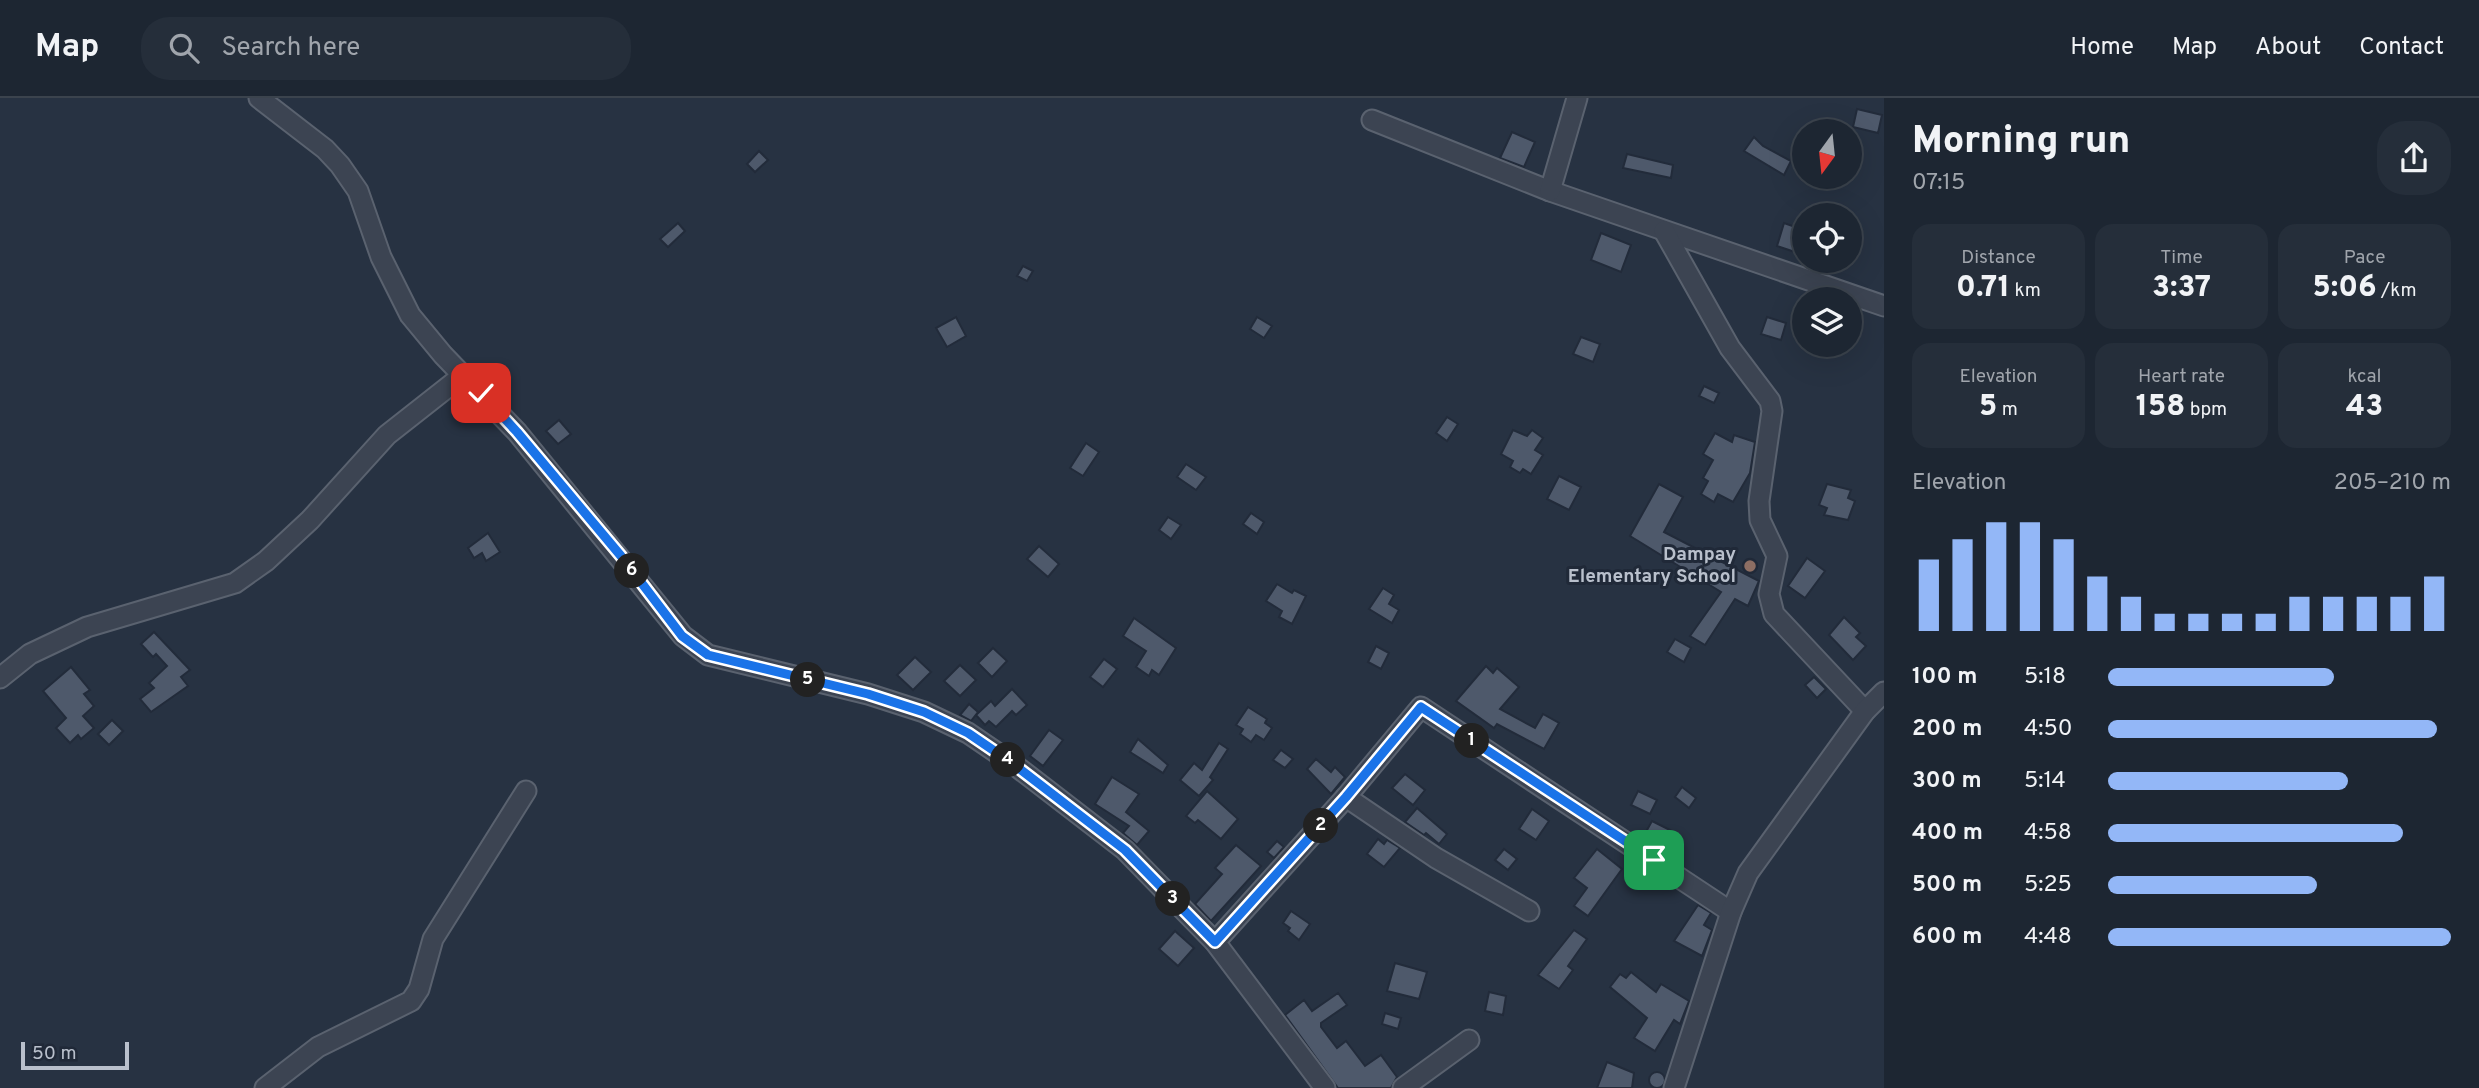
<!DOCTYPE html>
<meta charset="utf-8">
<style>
:root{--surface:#1d2632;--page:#252e3a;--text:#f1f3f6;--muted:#a0a5ac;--line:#3b434d;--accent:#93b7f7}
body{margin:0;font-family:Overpass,sans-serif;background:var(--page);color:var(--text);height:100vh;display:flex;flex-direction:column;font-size:26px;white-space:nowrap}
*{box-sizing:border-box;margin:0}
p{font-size:23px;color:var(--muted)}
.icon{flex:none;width:38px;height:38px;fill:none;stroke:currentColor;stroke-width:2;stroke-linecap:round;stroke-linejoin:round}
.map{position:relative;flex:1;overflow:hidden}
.details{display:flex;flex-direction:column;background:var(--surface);width:595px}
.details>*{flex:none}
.needle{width:46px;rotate:195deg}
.tools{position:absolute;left:1792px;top:21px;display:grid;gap:14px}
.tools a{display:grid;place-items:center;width:70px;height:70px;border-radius:50%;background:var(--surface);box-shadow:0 7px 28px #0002,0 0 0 2px var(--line);font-size:35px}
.scale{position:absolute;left:21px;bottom:18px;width:108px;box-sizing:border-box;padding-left:7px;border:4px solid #b9c0cc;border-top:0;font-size:19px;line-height:24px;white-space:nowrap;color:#b9c0cc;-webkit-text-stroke:5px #202938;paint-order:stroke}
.pin{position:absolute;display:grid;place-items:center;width:60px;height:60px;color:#fff;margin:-30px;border-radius:14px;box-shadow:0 4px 10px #0006}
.km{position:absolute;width:35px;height:35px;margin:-18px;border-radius:50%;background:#222;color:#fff;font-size:19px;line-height:35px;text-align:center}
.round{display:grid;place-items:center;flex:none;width:74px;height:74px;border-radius:28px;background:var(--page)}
.head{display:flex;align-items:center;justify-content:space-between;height:119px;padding:0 28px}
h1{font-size:38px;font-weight:800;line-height:52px}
.metrics{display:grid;grid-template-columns:repeat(3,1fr);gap:10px;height:119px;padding:7px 28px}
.metrics div{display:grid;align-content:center;border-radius:18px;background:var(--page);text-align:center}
.metrics b{font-size:30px;font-weight:800}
.metrics small{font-size:19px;font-weight:400}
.metrics p{font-size:19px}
.chart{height:196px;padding:14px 28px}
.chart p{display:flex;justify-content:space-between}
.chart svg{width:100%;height:126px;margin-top:7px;stroke:var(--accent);stroke-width:6}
ul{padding:0 28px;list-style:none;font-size:23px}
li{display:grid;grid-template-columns:112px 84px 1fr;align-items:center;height:52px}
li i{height:18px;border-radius:9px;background:var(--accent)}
header{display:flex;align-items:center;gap:42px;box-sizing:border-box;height:98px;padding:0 35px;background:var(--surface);border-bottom:2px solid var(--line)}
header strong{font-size:33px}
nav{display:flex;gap:38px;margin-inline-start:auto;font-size:24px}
.search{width:490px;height:63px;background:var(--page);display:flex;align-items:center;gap:18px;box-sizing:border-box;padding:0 24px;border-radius:28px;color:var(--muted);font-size:26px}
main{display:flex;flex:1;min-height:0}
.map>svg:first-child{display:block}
</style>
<header>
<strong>Map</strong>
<div class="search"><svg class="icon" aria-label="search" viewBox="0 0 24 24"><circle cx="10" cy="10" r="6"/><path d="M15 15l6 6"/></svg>Search here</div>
<nav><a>Home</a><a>Map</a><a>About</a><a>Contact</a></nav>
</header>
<main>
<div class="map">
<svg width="1884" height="990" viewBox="0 0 1884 990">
<rect width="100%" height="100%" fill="#273242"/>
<!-- building -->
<g fill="#4e596b" stroke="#222b3a" stroke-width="2">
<polygon points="1857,11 1882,17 1878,35 1853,29"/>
<polygon points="1512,34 1535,44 1524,69 1500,60"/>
<polygon points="1754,39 1763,48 1791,63 1784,77 1744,53"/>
<polygon points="759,53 768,62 755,74 747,66"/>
<polygon points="1627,56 1673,67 1671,80 1623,70"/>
<polygon points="678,125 685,133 668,149 660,141"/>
<polygon points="1784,125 1804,132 1804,157 1777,148"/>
<polygon points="1601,135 1631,147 1621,174 1591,162"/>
<polygon points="1023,168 1033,173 1027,183 1017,178"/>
<polygon points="956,219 966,238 947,249 936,230"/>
<polygon points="1257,219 1272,228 1264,240 1250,231"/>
<polygon points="1767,219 1786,225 1781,242 1761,236"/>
<polygon points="1581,239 1600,246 1593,264 1573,256"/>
<polygon points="1704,288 1719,295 1714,305 1699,298"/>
<polygon points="1447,319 1458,326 1447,343 1436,335"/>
<polygon points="559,322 571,336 558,346 546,333"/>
<polygon points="1513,332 1527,338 1532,332 1543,340 1535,352 1543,357 1531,376 1523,371 1520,375 1510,369 1513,363 1501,356"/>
<polygon points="1715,335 1732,344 1734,337 1755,344 1750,375 1733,404 1718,396 1714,404 1701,396 1708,383 1703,380 1713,362 1703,356"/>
<polygon points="1086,345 1099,354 1083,378 1070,370"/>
<polygon points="1186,366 1206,379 1196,392 1177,379"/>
<polygon points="1559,378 1581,389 1569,412 1547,401"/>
<polygon points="1659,386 1683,399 1664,434 1759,483 1748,508 1735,501 1705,547 1690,538 1721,494 1630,438"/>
<polygon points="1827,386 1851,392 1848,400 1855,403 1848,422 1824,417 1827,410 1819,407"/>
<polygon points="1251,415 1264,424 1257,436 1243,426"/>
<polygon points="1168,419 1181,427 1171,441 1159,432"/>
<polygon points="488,435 500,454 486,463 482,455 474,460 468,450"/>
<polygon points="1039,448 1059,466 1048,479 1027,461"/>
<polygon points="1807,460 1825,473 1805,500 1788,488"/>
<polygon points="1277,486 1292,495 1294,492 1306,498 1292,526 1279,519 1282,513 1266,503"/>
<polygon points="1383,490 1394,497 1389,506 1399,512 1392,525 1369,511"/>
<polygon points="1844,519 1860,535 1856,539 1866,548 1853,562 1829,537"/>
<polygon points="1134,520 1176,550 1159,577 1152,572 1149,578 1136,569 1146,553 1123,538"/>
<polygon points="154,534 190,572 181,579 188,588 151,614 140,601 154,590 149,585 167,568 156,556 153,559 141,546"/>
<polygon points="1675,541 1691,550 1684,564 1667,554"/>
<polygon points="1376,548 1389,555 1381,571 1368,564"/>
<polygon points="993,550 1007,563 992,579 978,565"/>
<polygon points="915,559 931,574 913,592 897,577"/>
<polygon points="1104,561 1117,571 1103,589 1090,579"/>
<polygon points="960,567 976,582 960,598 944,583"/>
<polygon points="1486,568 1493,575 1497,570 1519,589 1500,611 1535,630 1543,616 1559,625 1544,651 1497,626 1494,630 1456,603"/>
<polygon points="71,569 90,592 84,596 94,608 83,618 94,630 81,641 78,637 70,645 56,630 66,620 43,593"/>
<polygon points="1814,579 1826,591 1817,600 1805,587"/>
<polygon points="1012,591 1027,607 1016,617 1012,613 996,629 989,623 985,627 976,617 991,603 995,608"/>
<polygon points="969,606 978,614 971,623 960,617"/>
<polygon points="1248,609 1267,621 1265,625 1272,630 1264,642 1256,637 1251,644 1240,636 1243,631 1236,627"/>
<polygon points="112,622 123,633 109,647 98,636"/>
<polygon points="1049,632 1063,642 1043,668 1030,658"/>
<polygon points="1138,641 1168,667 1163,675 1130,654"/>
<polygon points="1219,645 1228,651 1210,679 1213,682 1199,698 1180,682 1194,665 1202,672"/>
<polygon points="1281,652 1293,661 1285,670 1273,662"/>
<polygon points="1316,661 1331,674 1335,669 1345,679 1331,696 1307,671"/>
<polygon points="1405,676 1425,692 1413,707 1392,690"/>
<polygon points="1112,679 1139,696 1126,714 1149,733 1137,747 1123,735 1129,728 1095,706"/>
<polygon points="1682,689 1696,700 1689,710 1675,699"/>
<polygon points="1207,693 1238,721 1221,741 1198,722 1195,725 1186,718"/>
<polygon points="1638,693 1657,702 1650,716 1631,707"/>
<polygon points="1417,710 1447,736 1439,746 1426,735 1424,737 1405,724"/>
<polygon points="1532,711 1549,723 1536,742 1519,731"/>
<polygon points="1652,723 1674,734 1663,754 1642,741"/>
<polygon points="1378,741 1384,746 1387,742 1400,750 1384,769 1367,756"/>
<polygon points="1277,743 1284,749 1274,760 1267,754"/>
<polygon points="1236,747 1261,768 1211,823 1195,806 1222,776 1215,770"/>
<polygon points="1504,751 1517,761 1508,772 1495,762"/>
<polygon points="1597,751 1622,771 1588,818 1574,808 1587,790 1574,780"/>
<polygon points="1698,807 1711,815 1704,827 1712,832 1702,858 1674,843"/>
<polygon points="1291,813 1310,826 1299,842 1288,833 1290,830 1283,825"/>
<polygon points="1574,832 1587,841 1568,868 1573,872 1559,891 1538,877"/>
<polygon points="1175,833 1194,850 1178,868 1159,851"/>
<polygon points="1395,865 1427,874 1419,901 1387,893"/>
<polygon points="1631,874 1656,894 1661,886 1689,903 1680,926 1674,922 1655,953 1634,940 1647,920 1610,889 1620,876 1626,880"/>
<polygon points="1489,894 1506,898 1503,917 1485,913"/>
<polygon points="1338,895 1347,907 1321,925 1321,929 1337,950 1346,943 1365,968 1381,957 1397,979 1391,990 1338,990 1285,917 1304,902 1312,913"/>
<polygon points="1385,915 1401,920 1398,931 1382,926"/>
<polygon points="1607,964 1634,975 1632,990 1597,990"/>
<circle cx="1657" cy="982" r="8"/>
</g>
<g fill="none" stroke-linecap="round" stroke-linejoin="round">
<!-- minor casing -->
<g stroke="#5a626f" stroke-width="23">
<g id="minor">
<polyline points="259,0 325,51 340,67 358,93 381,159 410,217 443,257 517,334 683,538 708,557 868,596 924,614 968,635 1012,665 1125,752 1215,844 1325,990"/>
<polyline points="1372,22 1550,93 1884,208"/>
<polyline points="1550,93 1577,0"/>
<polyline points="1664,133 1730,250 1770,303 1772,313 1759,403 1760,422 1777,458 1769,496 1774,516 1865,613"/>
<polyline points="0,580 30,556 87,529 235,485 266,463 310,422 387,337 462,278"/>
<polyline points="1346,699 1436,760 1529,813"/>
<polyline points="1215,844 1346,699 1421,609 1731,814"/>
<polyline points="265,990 318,949 411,903 419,891 433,841 526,693"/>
<polyline points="1403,990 1469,942"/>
<polyline points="1674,990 1731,814 1748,775 1865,613 1884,594"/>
</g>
</g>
<!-- minor -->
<use href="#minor" stroke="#3c4452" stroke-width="19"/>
</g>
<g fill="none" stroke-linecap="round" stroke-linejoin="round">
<!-- route casing -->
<g stroke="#fff" stroke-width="14">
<polyline id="route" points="481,295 517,334 621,458 682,538 708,557 868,596 924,614 968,635 1012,665 1125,752 1215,844 1346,699 1421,609 1654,762"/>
</g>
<!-- route -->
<use href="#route" stroke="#1a73e8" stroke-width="9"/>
</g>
<!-- markers -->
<circle fill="#8d6e63" stroke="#202938" stroke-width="2.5" cx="1750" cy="468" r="7"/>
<g text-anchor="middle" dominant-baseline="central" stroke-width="6" stroke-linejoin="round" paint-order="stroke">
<!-- poi labels -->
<g font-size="19" font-weight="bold" fill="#b9c0cc" stroke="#202938" text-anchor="end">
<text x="1736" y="457">Dampay<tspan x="1736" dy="22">Elementary School</tspan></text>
</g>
</g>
</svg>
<div class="tools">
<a><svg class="needle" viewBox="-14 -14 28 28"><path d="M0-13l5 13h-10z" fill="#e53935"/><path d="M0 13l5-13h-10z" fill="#a0a5ac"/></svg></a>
<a><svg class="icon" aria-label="locate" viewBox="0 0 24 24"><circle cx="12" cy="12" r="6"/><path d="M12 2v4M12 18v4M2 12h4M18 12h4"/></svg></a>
<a><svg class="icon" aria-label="layers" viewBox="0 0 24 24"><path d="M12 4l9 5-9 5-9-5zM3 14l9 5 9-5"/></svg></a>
</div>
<div class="scale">50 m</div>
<div class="pin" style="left:1654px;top:762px;background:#1e9e55"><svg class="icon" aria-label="arrive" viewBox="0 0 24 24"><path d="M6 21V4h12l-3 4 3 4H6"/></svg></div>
<div class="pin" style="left:481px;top:295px;background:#d93025"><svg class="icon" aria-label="check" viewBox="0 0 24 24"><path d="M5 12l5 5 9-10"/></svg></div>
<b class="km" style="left:1472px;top:643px">1</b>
<b class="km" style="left:1321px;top:728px">2</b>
<b class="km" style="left:1173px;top:801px">3</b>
<b class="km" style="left:1008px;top:662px">4</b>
<b class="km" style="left:808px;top:582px">5</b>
<b class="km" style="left:632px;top:473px">6</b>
</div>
<section class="details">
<div class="head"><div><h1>Morning run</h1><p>07:15</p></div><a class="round"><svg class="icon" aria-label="share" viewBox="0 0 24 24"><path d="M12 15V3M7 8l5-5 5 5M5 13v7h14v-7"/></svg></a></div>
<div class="metrics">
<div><p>Distance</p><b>0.71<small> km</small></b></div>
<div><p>Time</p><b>3:37</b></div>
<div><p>Pace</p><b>5:06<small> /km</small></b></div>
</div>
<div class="metrics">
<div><p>Elevation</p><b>5<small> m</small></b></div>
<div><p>Heart rate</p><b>158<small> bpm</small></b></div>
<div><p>kcal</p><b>43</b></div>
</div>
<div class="chart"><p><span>Elevation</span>205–210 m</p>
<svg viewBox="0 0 160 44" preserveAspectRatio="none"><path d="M5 44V19M15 44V12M25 44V6M35 44V6M45 44V12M55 44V25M65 44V32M75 44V38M85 44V38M95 44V38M105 44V38M115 44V32M125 44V32M135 44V32M145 44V32M155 44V25"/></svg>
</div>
<ul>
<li><b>100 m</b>5:18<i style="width:66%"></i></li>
<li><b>200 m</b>4:50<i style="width:96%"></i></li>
<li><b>300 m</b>5:14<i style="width:70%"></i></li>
<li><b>400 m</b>4:58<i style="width:86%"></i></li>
<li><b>500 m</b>5:25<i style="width:61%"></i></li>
<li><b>600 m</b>4:48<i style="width:100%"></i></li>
</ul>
</section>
</main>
